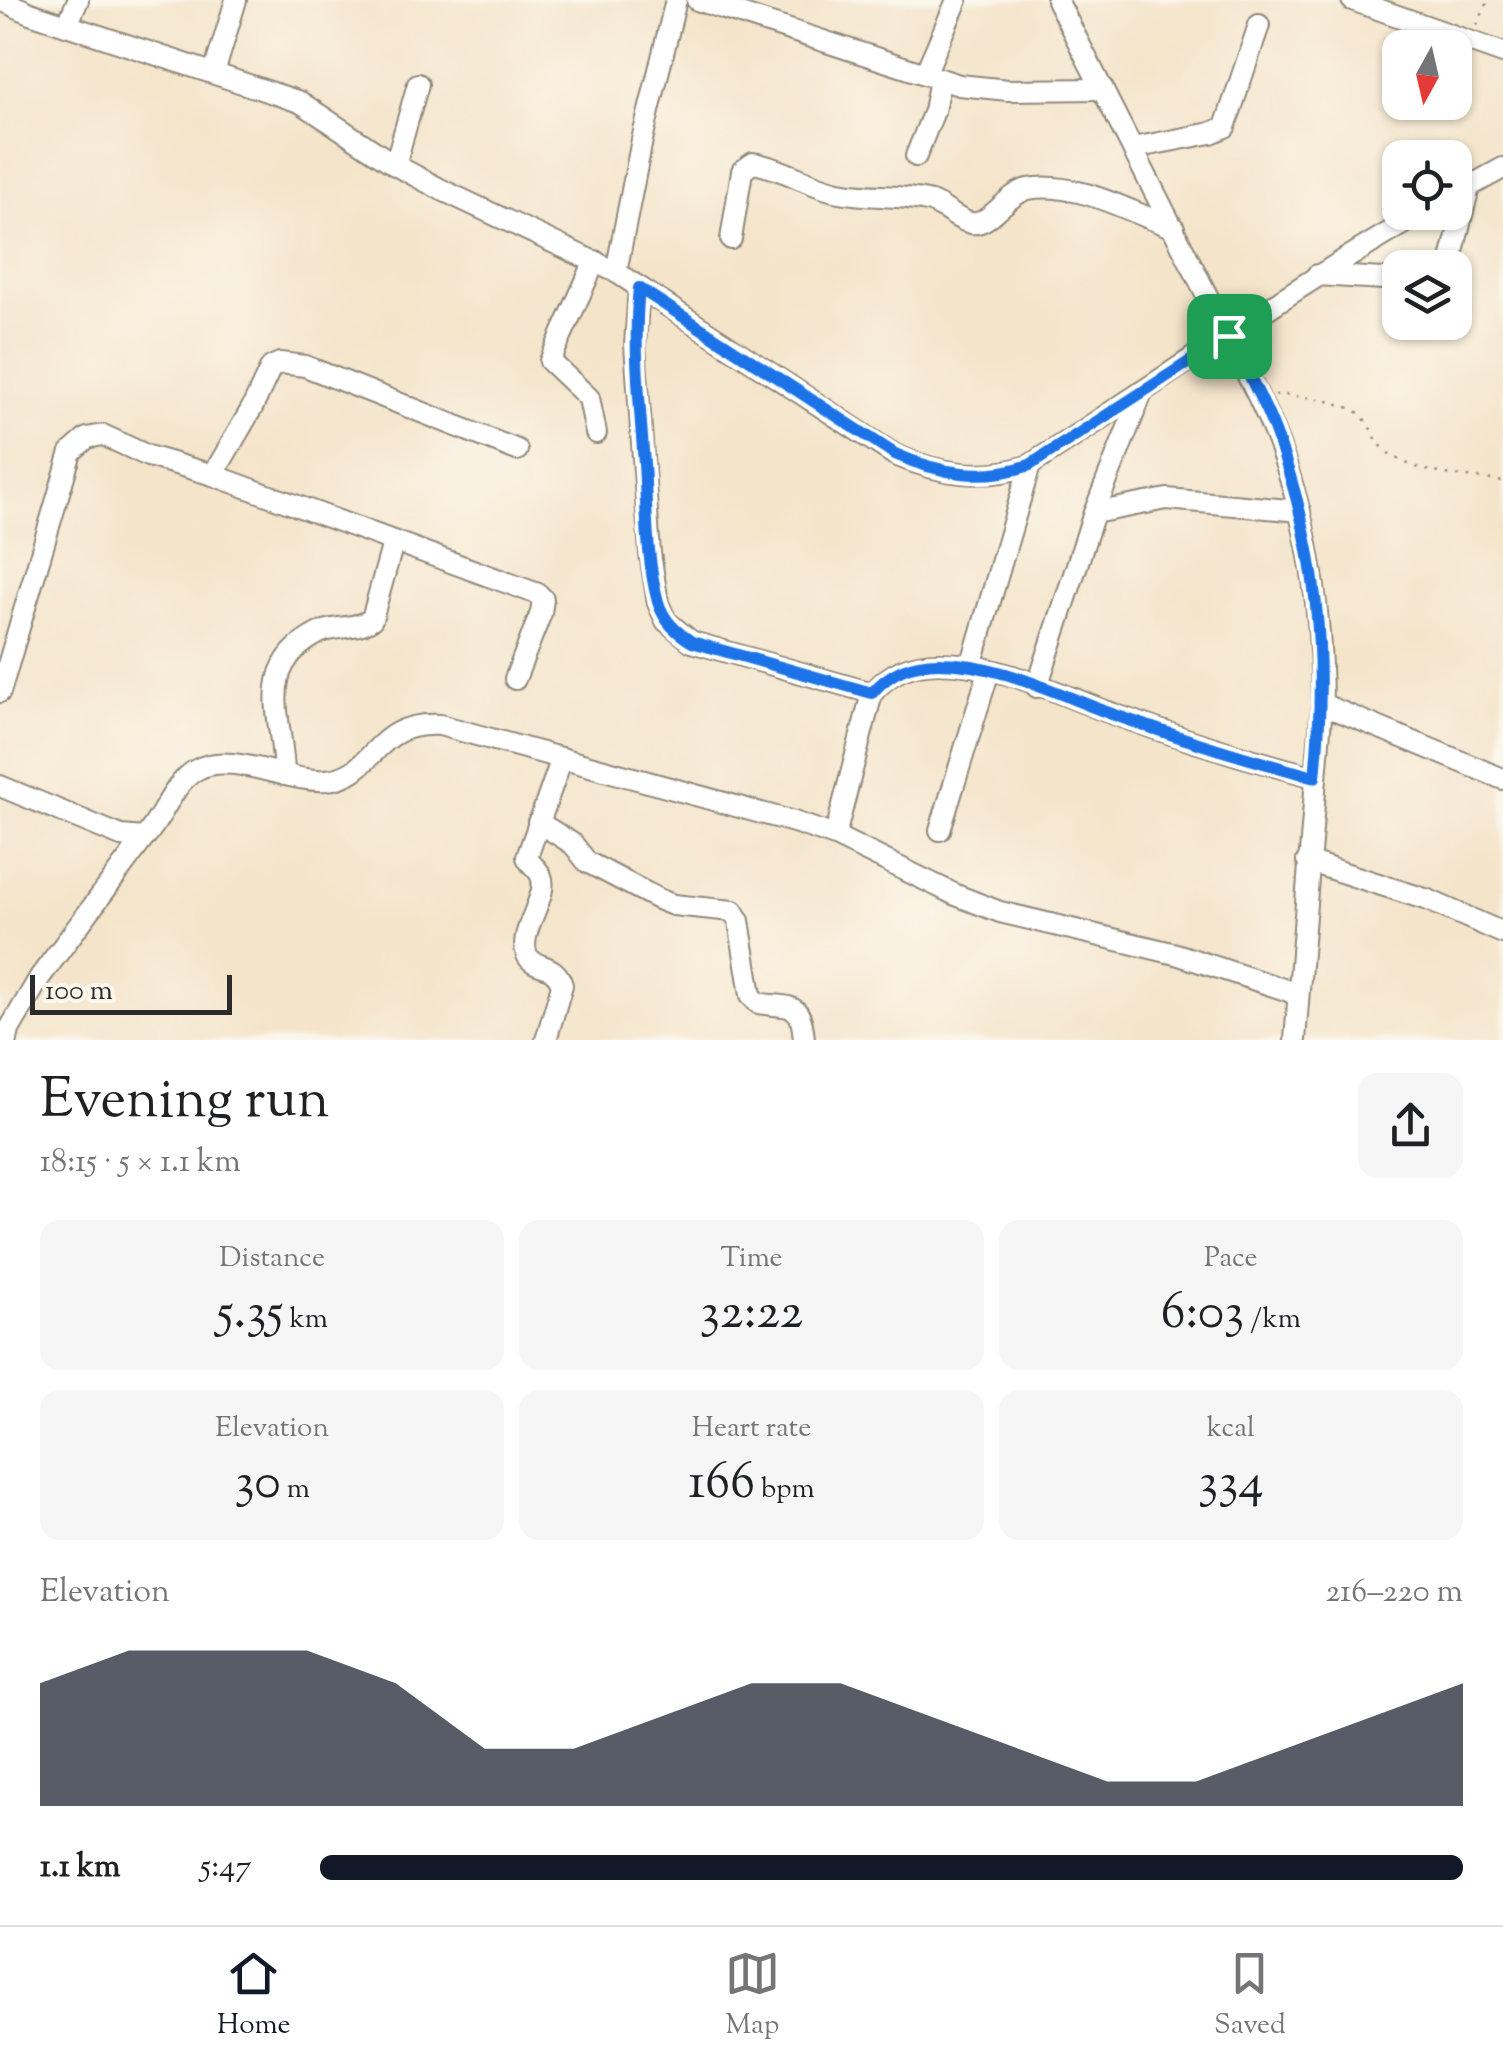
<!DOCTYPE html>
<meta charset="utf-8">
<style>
:root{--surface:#fff;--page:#f6f6f6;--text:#202124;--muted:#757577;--line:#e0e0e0;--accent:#111827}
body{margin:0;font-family:"Sorts Mill Goudy",serif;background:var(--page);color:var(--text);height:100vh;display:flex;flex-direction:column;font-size:38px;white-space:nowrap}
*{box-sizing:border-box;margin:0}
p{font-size:32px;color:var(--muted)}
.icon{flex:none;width:55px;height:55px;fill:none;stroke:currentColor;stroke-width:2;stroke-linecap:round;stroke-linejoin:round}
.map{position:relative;height:1040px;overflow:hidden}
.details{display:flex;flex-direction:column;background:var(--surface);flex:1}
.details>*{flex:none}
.needle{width:65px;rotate:188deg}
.tools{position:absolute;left:1382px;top:30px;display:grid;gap:20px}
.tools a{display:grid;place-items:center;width:90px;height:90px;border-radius:20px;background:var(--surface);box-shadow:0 2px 8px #0004;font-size:50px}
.scale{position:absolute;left:30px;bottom:25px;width:202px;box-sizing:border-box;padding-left:10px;border:5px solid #2b2b2b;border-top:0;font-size:28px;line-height:35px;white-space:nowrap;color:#2b2b2b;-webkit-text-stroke:8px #fbf7ec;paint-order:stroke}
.pin{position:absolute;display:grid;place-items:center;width:85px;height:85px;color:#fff;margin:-42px;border-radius:20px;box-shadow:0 5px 15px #0006}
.round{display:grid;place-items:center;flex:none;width:105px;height:105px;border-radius:20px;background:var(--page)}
.headline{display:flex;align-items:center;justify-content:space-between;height:170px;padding:0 40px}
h1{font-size:55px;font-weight:600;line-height:75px}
.figures{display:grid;grid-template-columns:repeat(3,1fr);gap:15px;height:170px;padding:10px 40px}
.figures div{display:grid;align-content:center;border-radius:20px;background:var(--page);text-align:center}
.figures b{font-size:50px;font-weight:600}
.figures small{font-size:28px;font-weight:400}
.figures p{font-size:28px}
.chart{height:280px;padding:20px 40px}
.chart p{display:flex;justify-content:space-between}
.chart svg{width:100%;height:180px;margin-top:10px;fill:var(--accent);opacity:.7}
ul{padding:0 40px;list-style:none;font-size:32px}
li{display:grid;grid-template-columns:160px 120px 1fr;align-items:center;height:75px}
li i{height:25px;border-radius:12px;background:var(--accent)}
.tab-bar{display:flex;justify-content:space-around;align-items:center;height:140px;border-top:2px solid var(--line);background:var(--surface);font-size:28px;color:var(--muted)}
.tab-bar a{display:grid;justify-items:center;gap:5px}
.tab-bar .selected{color:var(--accent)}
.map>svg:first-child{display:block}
</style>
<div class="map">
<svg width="1503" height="1040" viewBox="0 0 1503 1040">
<rect width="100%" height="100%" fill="#fbf7ec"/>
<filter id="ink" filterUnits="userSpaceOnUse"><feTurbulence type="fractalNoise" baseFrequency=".01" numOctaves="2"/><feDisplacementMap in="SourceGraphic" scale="20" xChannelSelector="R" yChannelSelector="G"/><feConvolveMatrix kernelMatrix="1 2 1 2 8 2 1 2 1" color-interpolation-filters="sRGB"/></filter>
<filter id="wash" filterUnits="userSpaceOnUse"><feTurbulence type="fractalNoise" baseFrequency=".0048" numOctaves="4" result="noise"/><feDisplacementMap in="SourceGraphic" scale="40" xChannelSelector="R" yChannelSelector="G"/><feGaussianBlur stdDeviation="2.25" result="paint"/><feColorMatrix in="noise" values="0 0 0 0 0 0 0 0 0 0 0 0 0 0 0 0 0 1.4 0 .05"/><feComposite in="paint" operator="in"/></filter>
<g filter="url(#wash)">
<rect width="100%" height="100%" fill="#f4e4ca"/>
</g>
<g filter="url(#ink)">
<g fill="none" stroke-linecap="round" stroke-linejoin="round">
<!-- minor casing -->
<g stroke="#90887a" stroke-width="24">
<g id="minor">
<path d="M 1,0 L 30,13 L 300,102 L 395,165 L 442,190 L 616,272 L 895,455 C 940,474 983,481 1030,465 C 1162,381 1288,290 1424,212"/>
<polyline points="697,0 959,85 1008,90 1103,89"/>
<path d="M 1057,0 L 1258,396 C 1305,493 1321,597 1322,704 L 1295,1040"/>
<polyline points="1352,0 1503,53"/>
<polyline points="67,25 78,0"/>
<polyline points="214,73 236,0"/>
<polyline points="925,74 957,0"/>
<polyline points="1133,148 1211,133 1225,127 1259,25"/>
<polyline points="916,156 934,111 940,79"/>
<polyline points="395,165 418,84"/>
<polyline points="1461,191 1503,168"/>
<path d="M 731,239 L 742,171 L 753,163 C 784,168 809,186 839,192 C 869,198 901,194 931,202 C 945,207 956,220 971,223 C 989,227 1006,194 1028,189 C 1075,180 1130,212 1174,228"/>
<polyline points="595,261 550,361 589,398 596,433"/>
<polyline points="1449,268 1469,187"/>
<polyline points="616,272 642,140 676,0"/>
<polyline points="1317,275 1400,280"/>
<polyline points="639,288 635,345 650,554 658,603 666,621 692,642 872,693 835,836"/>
<polyline points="213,475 252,408 271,367 280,363 305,366 517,450"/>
<polyline points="1094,513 1167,499 1300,511"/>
<polyline points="971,666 1030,465"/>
<polyline points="1037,687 1094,513 1141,395"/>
<polyline points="0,692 71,452 87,438 103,435 148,456 213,475 538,594 543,599 541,613 515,679"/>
<path d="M 872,693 C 890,672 911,663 939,663 C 1000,663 1060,695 1116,715 C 1182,739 1247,759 1315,777"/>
<polyline points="1322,704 1503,779"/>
<path d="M 284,775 C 284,720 252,667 319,633 C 336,625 356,630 372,619 L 393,543"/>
<path d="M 0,786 L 121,836 L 144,838 C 163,818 172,784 196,770 C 231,750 287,783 326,780 C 377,776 371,721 440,725 L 794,822 L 835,836 L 956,895 L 1000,912 L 1176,954 L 1298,994"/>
<path d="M 538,822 L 573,844 L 587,862 L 658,899 L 673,905 L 733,911 L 739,921 L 751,995 L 758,1003 C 791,1009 801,999 804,1040"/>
<polyline points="940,830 989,671"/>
<polyline points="1307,861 1428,900 1503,933"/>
<polyline points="7,1040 9,1030 40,977 144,838"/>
<path d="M 546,1040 L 562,985 C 555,961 534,970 527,955 C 517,931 550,896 541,876 C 538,868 530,865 527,857 L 562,758"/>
</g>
</g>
<!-- path -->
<g stroke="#90887a" stroke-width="2.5" stroke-dasharray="2.5 8" stroke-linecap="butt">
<polyline points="1477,25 1489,0"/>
<path d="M 1275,395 C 1294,394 1353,402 1363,417 C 1378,438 1377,450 1404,462 C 1433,476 1471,476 1503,482"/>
</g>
<!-- minor -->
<use href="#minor" stroke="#fff" stroke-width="20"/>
</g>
</g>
<g fill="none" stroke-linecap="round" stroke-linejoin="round" filter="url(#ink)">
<!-- route casing -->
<g stroke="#fff" stroke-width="20">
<path id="route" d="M 639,288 L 895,454 C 940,474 983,481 1030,465 L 1229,336 C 1245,368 1264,401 1276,434 C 1318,548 1327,657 1315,777 C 1245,759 1177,737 1109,713 C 1055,693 997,663 939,663 C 911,663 890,672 872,693 L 692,642 C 676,632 664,621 658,602 C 646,558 647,509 644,464 C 640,405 633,347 639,288 Z"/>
</g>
<!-- route -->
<use href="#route" stroke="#1a73e8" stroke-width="12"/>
</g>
</svg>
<div class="tools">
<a><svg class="needle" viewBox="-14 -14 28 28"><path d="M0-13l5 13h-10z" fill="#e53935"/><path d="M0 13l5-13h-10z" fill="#757577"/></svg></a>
<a><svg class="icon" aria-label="locate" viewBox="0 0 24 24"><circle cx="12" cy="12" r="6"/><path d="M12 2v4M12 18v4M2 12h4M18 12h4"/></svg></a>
<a><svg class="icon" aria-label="layers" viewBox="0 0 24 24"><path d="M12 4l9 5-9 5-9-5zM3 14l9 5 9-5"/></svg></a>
</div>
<div class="scale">100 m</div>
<div class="pin" style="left:1229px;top:336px;background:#1e9e55"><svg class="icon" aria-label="arrive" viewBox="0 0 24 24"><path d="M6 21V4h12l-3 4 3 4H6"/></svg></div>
</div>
<section class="details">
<div class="headline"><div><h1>Evening run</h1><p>18:15 · 5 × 1.1 km</p></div><a class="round"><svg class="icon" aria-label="share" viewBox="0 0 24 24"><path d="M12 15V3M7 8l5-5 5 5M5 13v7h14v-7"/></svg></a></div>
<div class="figures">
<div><p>Distance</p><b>5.35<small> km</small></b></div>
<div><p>Time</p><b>32:22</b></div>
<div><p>Pace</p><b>6:03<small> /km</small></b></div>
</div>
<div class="figures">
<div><p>Elevation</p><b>30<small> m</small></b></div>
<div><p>Heart rate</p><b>166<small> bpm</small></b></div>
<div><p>kcal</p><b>334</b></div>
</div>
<div class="chart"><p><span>Elevation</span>216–220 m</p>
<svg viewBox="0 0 160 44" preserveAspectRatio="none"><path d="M0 44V14L10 6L20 6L30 6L40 14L50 30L60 30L70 22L80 14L90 14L100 22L110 30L120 38L130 38L140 30L150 22L160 14V44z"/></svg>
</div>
<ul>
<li><b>1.1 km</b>5:47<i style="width:100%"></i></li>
</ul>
</section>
<nav class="tab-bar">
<a class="selected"><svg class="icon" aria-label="home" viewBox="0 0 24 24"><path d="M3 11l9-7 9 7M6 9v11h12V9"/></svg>Home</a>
<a><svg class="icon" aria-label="map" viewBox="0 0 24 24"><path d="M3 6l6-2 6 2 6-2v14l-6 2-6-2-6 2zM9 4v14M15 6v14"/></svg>Map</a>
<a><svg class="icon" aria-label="saved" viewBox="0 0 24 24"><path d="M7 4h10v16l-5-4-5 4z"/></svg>Saved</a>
</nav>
